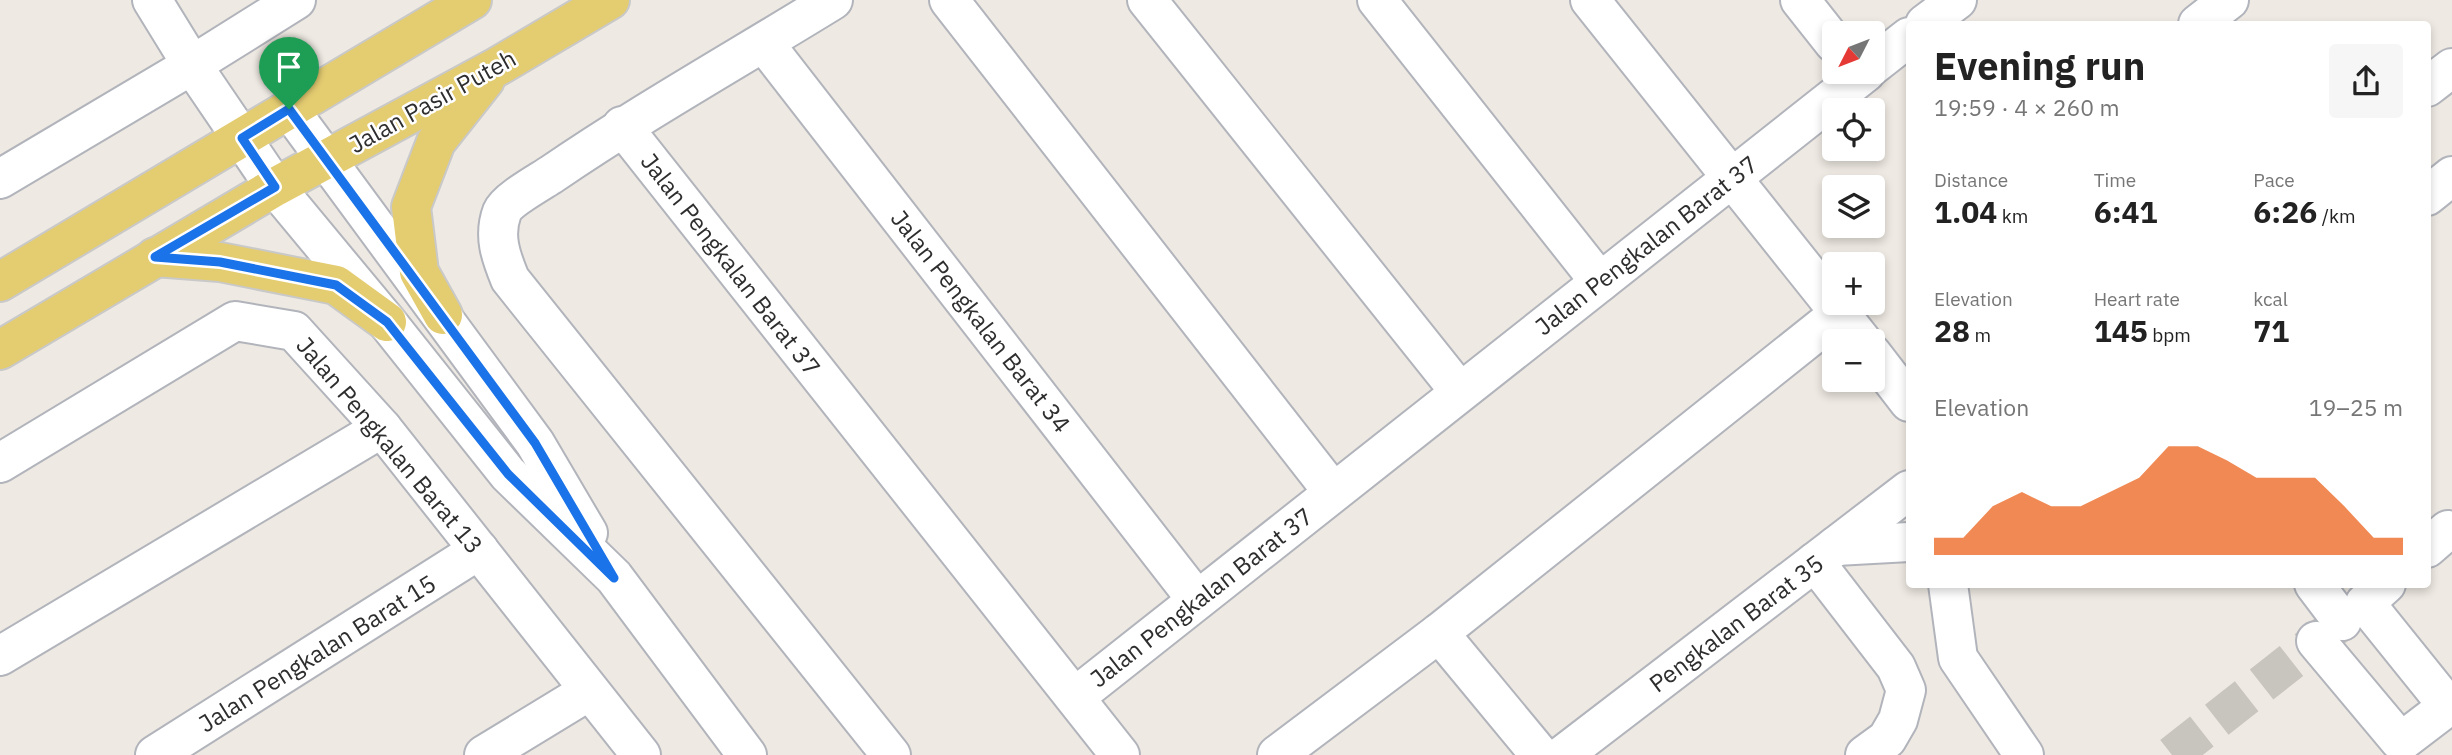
<!DOCTYPE html>
<meta charset="utf-8">
<style>
:root{--surface:#fff;--page:#f6f6f6;--text:#222;--muted:#767676;--accent:#ea580c}
body{margin:0;font-family:"IBM Plex Sans",sans-serif;background:var(--page);color:var(--text);height:100vh;display:flex;flex-direction:column;font-size:26px;white-space:nowrap}
*{box-sizing:border-box;margin:0}
p{font-size:23px;color:var(--muted)}
.icon{flex:none;width:38px;height:38px;fill:none;stroke:currentColor;stroke-width:2;stroke-linecap:round;stroke-linejoin:round}
.map{position:relative;flex:1;overflow:hidden}
.sheet{position:absolute;left:1906px;top:21px;width:525px;height:567px;display:flex;flex-direction:column;background:var(--surface);border-radius:7px;box-shadow:0 4px 10px #0003}
.sheet>*{flex:none}
.needle{width:46px;rotate:228deg}
.tools{position:absolute;left:1822px;top:21px;display:grid;gap:14px}
.tools a{display:grid;place-items:center;width:63px;height:63px;border-radius:7px;background:var(--surface);box-shadow:0 4px 10px #0003;font-size:35px}
.pin{position:absolute;display:grid;place-items:center;width:60px;height:60px;color:#fff;margin:-72px -30px;border-radius:50% 50% 50% 0;rotate:-45deg;box-shadow:0 0 7px #0007}
.pin .icon{rotate:45deg}
.round{display:grid;place-items:center;flex:none;width:74px;height:74px;border-radius:7px;background:var(--page)}
.overview{display:flex;align-items:center;justify-content:space-between;height:119px;padding:0 28px}
h1{font-size:38px;font-weight:700;line-height:52px}
.metrics{display:grid;grid-template-columns:repeat(3,1fr);gap:10px;height:119px;padding:7px 28px}
.metrics div{display:grid;align-content:center}
.metrics b{font-size:30px;font-weight:700}
.metrics small{font-size:19px;font-weight:400}
.metrics p{font-size:19px}
.chart{height:196px;padding:14px 28px}
.chart p{display:flex;justify-content:space-between}
.chart svg{width:100%;height:126px;margin-top:7px;fill:var(--accent);opacity:.7}
.map>svg:first-child{display:block}
</style>
<div class="map">
<svg width="2452" height="755" viewBox="0 0 2452 755">
<rect width="100%" height="100%" fill="#eee9e2"/>
<g fill="none" stroke-linecap="round" stroke-linejoin="round">
<!-- minor-tunnel -->
<polyline stroke="#c8c4be" stroke-width="38" stroke-dasharray="38 19" stroke-linecap="butt" points="2172,755 2341,622"/>
<!-- minor casing -->
<g stroke="#b2b4bc" stroke-width="42">
<g id="minor">
<polyline points="152,0 192,65 275,187 387,322 508,474 614,577 747,755"/>
<path d="M 833,0 C 739,58 643,112 552,174 C 540,182 507,200 502,212 C 493,236 501,257 510,279 L 891,755"/>
<polyline points="949,0 1333,492"/>
<polyline points="1147,0 1460,392"/>
<polyline points="1377,0 1600,282"/>
<polyline points="1590,0 1862,341"/>
<polyline points="1800,0 1834,43"/>
<polyline points="1925,24 1957,0"/>
<polyline points="2198,24 2229,0"/>
<polyline points="764,43 1197,600"/>
<polyline points="1872,66 1909,37"/>
<polyline points="2427,87 2452,68"/>
<polyline points="289,109 535,443 588,533"/>
<polyline points="622,126 1120,755"/>
<polyline points="0,179 192,65 296,0"/>
<polyline points="2427,196 2452,176"/>
<polyline points="1872,354 1909,402"/>
<polyline points="0,463 235,321 294,331 382,428 641,755"/>
<polyline points="1836,546 1909,542"/>
<polyline points="2427,548 2448,530"/>
<polyline points="1815,562 1896,667 1906,690 1898,720 1887,739 1865,755"/>
<polyline points="1948,584 1958,658 2024,755"/>
<polyline points="2314,584 2342,621"/>
<polyline points="2386,584 2365,603 2448,706"/>
<polyline points="1439,633 1540,755"/>
<polyline points="2316,641 2399,740 2405,739 2452,703"/>
<polyline points="0,656 382,428"/>
<polyline points="1075,697 1866,72"/>
<polyline points="155,755 479,550"/>
<polyline points="484,755 589,691"/>
<polyline points="1277,755 1439,633 1840,313"/>
<polyline points="1563,755 1909,490"/>
</g>
</g>
<!-- major casing -->
<g stroke="#c9c9c9" stroke-width="42">
<g id="major">
<polyline points="155,257 220,262 336,285 387,322"/>
<polyline points="0,282 472,0"/>
<polyline points="443,315 419,272 411,207 436,142 485,80"/>
<polyline points="0,350 275,187 495,68 610,0"/>
</g>
</g>
<!-- minor -->
<use href="#minor" stroke="#fff" stroke-width="38"/>
<!-- major -->
<use href="#major" stroke="#e4cc71" stroke-width="38"/>
</g>
<g fill="none" stroke-linecap="round" stroke-linejoin="round">
<!-- route casing -->
<g stroke="#fff" stroke-width="14">
<polygon id="route" points="289,109 535,443 614,578 508,474 387,322 336,285 220,262 155,257 275,187 242,138"/>
</g>
<!-- route -->
<use href="#route" stroke="#1a73e8" stroke-width="9"/>
</g>
<g text-anchor="middle" dominant-baseline="central" stroke-width="5" stroke-linejoin="round" paint-order="stroke">
<!-- street labels -->
<g font-size="24" fill="#2e2e2e" stroke="#fff">
<text transform="translate(432 101) rotate(-29)">Jalan Pasir Puteh</text>
<text transform="translate(1646 245) rotate(-38)">Jalan Pengkalan Barat 37</text>
<text transform="translate(731 264) rotate(52)">Jalan Pengkalan Barat 37</text>
<text transform="translate(981 321) rotate(52)">Jalan Pengkalan Barat 34</text>
<text transform="translate(390 445) rotate(50)">Jalan Pengkalan Barat 13</text>
<text transform="translate(1201 597) rotate(-38)">Jalan Pengkalan Barat 37</text>
<text transform="translate(1736 623) rotate(-37)">Pengkalan Barat 35</text>
<text transform="translate(317 653) rotate(-32)">Jalan Pengkalan Barat 15</text>
</g>
</g>
</svg>
<div class="tools">
<a><svg class="needle" viewBox="-14 -14 28 28"><path d="M0-13l5 13h-10z" fill="#e53935"/><path d="M0 13l5-13h-10z" fill="#767676"/></svg></a>
<a><svg class="icon" aria-label="locate" viewBox="0 0 24 24"><circle cx="12" cy="12" r="6"/><path d="M12 2v4M12 18v4M2 12h4M18 12h4"/></svg></a>
<a><svg class="icon" aria-label="layers" viewBox="0 0 24 24"><path d="M12 4l9 5-9 5-9-5zM3 14l9 5 9-5"/></svg></a>
<a>+</a>
<a>−</a>
</div>
<div class="pin" style="left:289px;top:109px;background:#1e9e55"><svg class="icon" aria-label="arrive" viewBox="0 0 24 24"><path d="M6 21V4h12l-3 4 3 4H6"/></svg></div>
<section class="sheet">
<div class="overview"><div><h1>Evening run</h1><p>19:59 · 4 × 260 m</p></div><a class="round"><svg class="icon" aria-label="share" viewBox="0 0 24 24"><path d="M12 15V3M7 8l5-5 5 5M5 13v7h14v-7"/></svg></a></div>
<div class="metrics">
<div><p>Distance</p><b>1.04<small> km</small></b></div>
<div><p>Time</p><b>6:41</b></div>
<div><p>Pace</p><b>6:26<small> /km</small></b></div>
</div>
<div class="metrics">
<div><p>Elevation</p><b>28<small> m</small></b></div>
<div><p>Heart rate</p><b>145<small> bpm</small></b></div>
<div><p>kcal</p><b>71</b></div>
</div>
<div class="chart"><p><span>Elevation</span>19–25 m</p>
<svg viewBox="0 0 160 44" preserveAspectRatio="none"><path d="M0 44V38L10 38L20 27L30 22L40 27L50 27L60 22L70 17L80 6L90 6L100 11L110 17L120 17L130 17L140 27L150 38L160 38V44z"/></svg>
</div>
</section>
</div>
